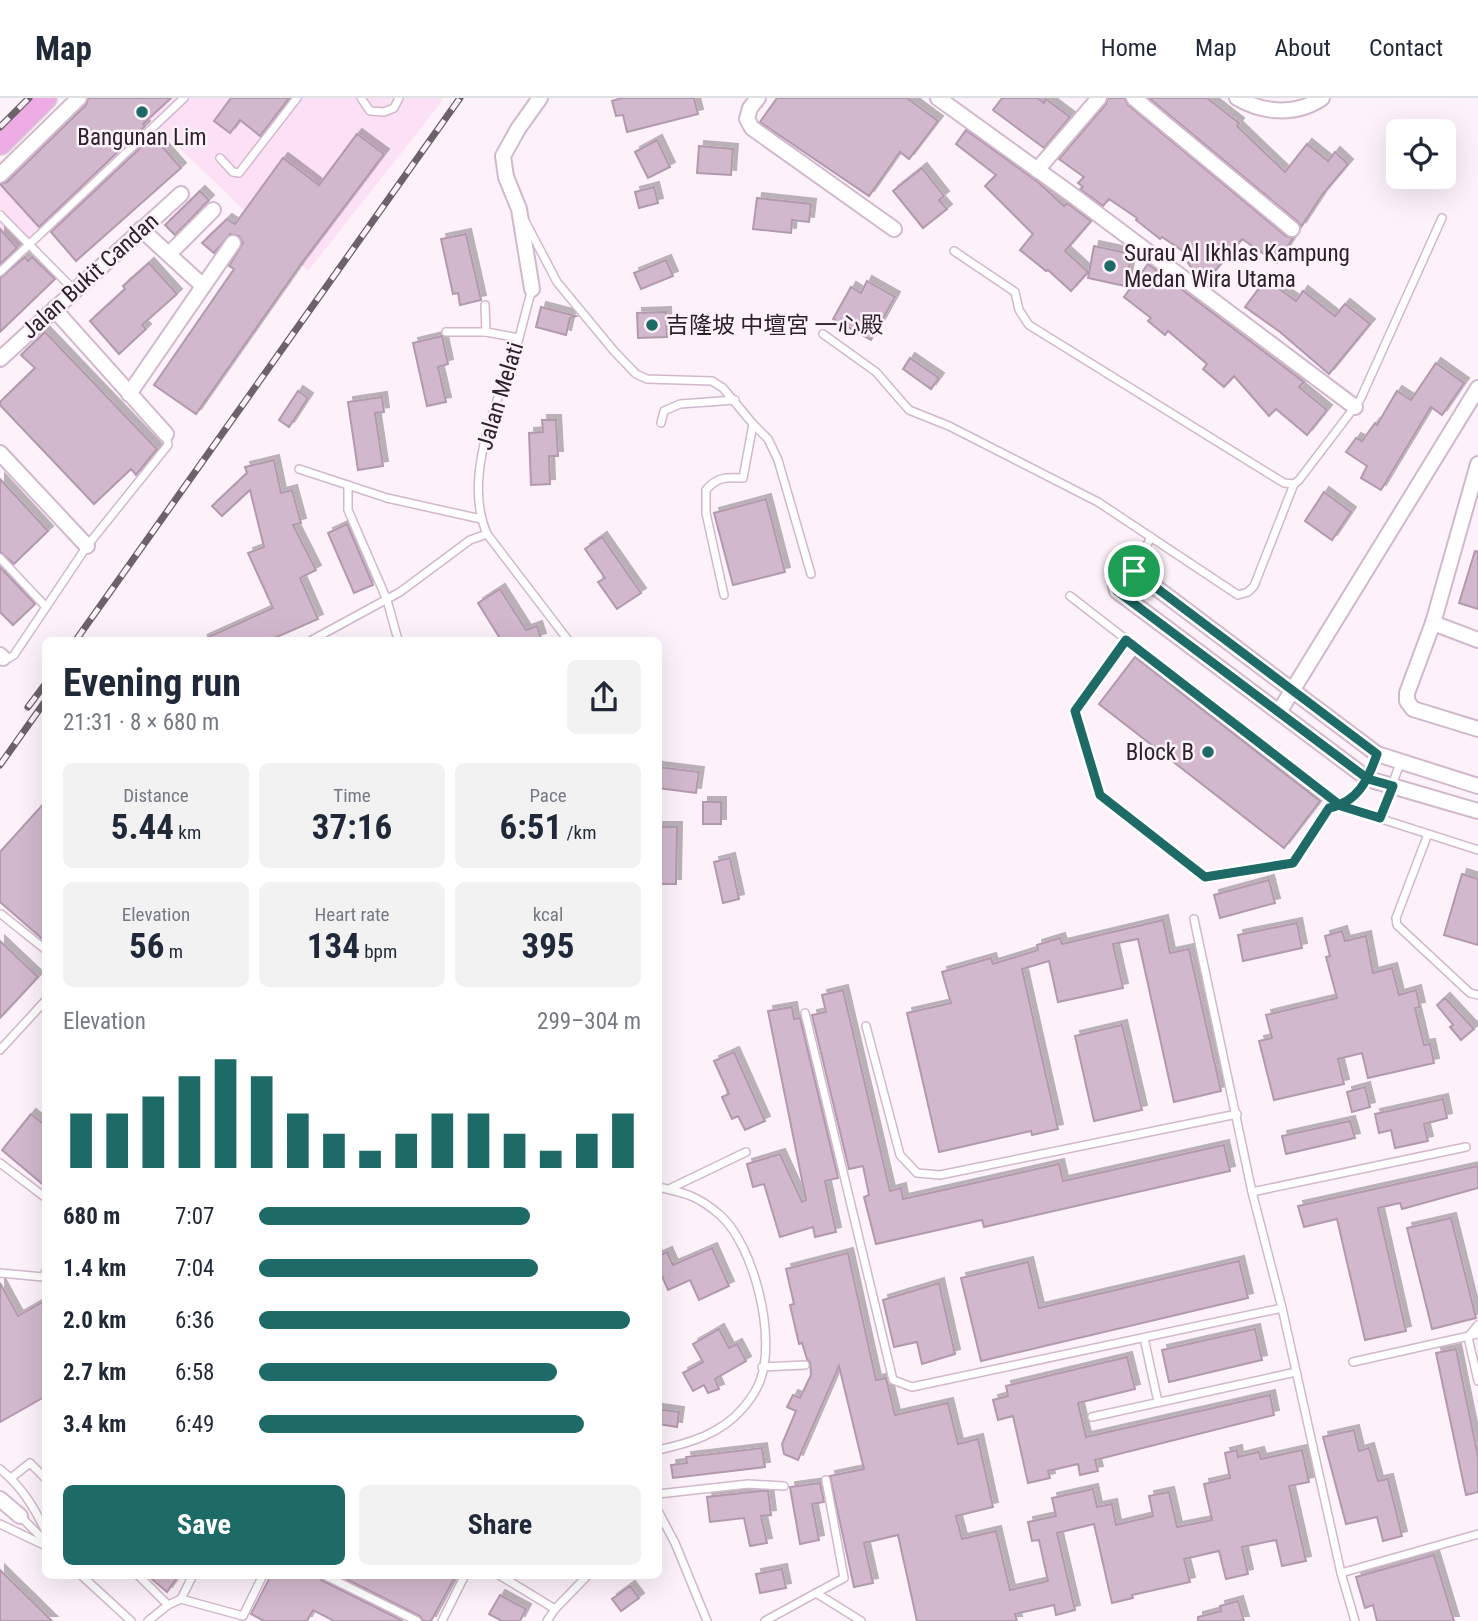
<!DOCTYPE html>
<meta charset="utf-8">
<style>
:root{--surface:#fff;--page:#f2f2f3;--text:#1f2937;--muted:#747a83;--line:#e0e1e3;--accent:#1e6a66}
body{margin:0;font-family:"Roboto Condensed","Noto Sans SC",sans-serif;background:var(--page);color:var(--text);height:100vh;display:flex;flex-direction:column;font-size:26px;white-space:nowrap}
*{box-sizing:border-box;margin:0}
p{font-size:23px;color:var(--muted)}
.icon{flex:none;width:38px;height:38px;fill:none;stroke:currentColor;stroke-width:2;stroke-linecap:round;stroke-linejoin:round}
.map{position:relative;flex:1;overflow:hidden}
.drawer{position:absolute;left:42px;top:539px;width:620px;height:942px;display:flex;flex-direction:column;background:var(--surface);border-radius:10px;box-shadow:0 7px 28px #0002}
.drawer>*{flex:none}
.controls{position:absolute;left:1386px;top:21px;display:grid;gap:14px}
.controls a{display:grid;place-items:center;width:70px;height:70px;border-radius:10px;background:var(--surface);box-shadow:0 7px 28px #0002;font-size:35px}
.pin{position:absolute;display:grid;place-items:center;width:60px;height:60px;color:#fff;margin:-30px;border:4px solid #fff;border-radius:50%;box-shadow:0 2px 7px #0007}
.round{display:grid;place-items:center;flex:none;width:74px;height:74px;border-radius:10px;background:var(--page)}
.headline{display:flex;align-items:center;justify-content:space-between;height:119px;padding:0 21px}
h1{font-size:38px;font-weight:700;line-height:52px}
.stats{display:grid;grid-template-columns:repeat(3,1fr);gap:10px;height:119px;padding:7px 21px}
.stats div{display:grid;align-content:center;border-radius:10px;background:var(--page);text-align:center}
.stats b{font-size:35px;font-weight:700}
.stats small{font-size:19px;font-weight:400}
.stats p{font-size:19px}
.chart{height:196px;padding:14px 21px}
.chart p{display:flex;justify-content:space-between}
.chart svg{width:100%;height:126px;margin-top:7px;stroke:var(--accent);stroke-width:6}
.primary-button{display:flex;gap:14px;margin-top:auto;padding:14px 21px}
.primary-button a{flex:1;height:80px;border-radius:10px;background:var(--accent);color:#fff;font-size:28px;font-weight:700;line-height:80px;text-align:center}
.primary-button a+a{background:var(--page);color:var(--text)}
ul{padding:0 21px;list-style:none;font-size:23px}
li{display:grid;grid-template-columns:112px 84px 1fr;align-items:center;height:52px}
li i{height:18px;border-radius:9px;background:var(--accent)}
header{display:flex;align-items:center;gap:42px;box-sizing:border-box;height:98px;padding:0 35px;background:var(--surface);border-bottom:2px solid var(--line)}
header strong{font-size:33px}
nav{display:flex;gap:38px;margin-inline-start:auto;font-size:24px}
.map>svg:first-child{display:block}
</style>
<header>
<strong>Map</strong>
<nav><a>Home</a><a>Map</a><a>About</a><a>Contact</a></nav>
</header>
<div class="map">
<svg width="1478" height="1523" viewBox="0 0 1478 1523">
<defs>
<filter id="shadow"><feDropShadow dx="5" dy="-5" stdDeviation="0" flood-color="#0004"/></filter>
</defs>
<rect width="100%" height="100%" fill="#fdf1fa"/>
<!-- built -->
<polygon fill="#fce0f6" points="78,0 441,0 443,2 308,173 151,23 0,167 0,74"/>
<!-- building -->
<g fill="#d2b8cd" stroke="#b399ae" stroke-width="2" filter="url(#shadow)">
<polygon points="88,0 171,0 143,26 145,28 39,129 0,86 7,84 86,7"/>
<polygon points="231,0 289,0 260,38 240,22 230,35 214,23"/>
<polygon points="622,0 694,0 698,16 627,34 623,17 616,18 612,3"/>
<polygon points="777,0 907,0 938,23 909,61 900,54 869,98 760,24"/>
<polygon points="1002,0 1037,0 1044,5 1046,1 1070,19 1044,50 993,12"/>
<polygon points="1108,0 1125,0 1128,7 1286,138 1293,140 1277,165 1242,141 1208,181 1191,169 1188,165 1193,160 1162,139 1160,141 1136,122 1137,120 1109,101 1103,108 1080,91 1083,89 1078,85 1084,79 1059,61 1106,6"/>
<polygon points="1149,0 1207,0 1239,25 1237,28 1285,74 1307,46 1328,63 1335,54 1348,66 1322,97 1301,129 1298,124"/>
<polygon points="966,32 1038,84 1064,108 1067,105 1091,123 1065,153 1088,174 1071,193 1048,172 1046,173 1020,152 1033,136 985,88 996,77 956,46"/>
<polygon points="357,36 384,56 301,166 196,316 154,287 234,171 229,168 243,145 239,138 230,136 214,155 202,145 227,121 235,126 283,60 319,87"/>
<polygon points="153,38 181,70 76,163 51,134"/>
<polygon points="657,42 670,69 648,80 635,54"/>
<polygon points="699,48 733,51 731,77 697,75"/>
<polygon points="922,70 944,98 939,102 947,111 923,130 893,93"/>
<polygon points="654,89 658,105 639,110 635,94"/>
<polygon points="200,93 209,102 175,137 165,127"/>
<polygon points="757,100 811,106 809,124 792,122 791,135 753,131"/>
<polygon points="0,131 17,150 0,166"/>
<polygon points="466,136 481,202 460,207 458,195 453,196 441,141"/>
<polygon points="1094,148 1132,156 1125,188 1088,180"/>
<polygon points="25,159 28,163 32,159 55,181 0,234 0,180"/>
<polygon points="666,162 673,178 641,191 634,175"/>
<polygon points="149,165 177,196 142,227 146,231 119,256 90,223 125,191 123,188"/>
<polygon points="1148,166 1304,284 1299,289 1327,312 1307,337 1276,311 1269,318 1234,278 1224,289 1203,271 1207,266 1168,233 1165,237 1148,223 1151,220 1124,199"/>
<polygon points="1266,181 1296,203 1303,193 1335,218 1345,206 1370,226 1329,276 1280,234 1245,209"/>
<polygon points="867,183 895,199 871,242 833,221 851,189 861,195"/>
<polygon points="541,209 576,218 570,220 566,237 536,229"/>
<polygon points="666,214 667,239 638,240 637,215"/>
<polygon points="45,234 157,351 136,377 131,371 94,406 0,307 0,304 35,270 21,257"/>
<polygon points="442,238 448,266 438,269 446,304 427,308 413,245"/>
<polygon points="910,260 939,280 931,291 903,271"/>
<polygon points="1436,265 1464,285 1442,317 1431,309 1381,392 1361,380 1367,368 1346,354 1356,340 1362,343 1375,325 1377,327 1397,293 1411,302"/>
<polygon points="298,293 308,300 289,329 279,322"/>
<polygon points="382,299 384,314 375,315 383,368 358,372 348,304"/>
<polygon points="542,322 556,322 558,358 549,358 550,386 531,387 529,335 543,334"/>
<polygon points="274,362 281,395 292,392 301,425 293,427 316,472 300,480 318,521 270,542 202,542 273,510 248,455 264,449 250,392 222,418 212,408 247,375 245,369"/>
<polygon points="0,381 48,433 14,466 0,454"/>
<polygon points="1324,394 1351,414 1332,442 1305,423"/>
<polygon points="766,401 785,474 733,487 714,415"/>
<polygon points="347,426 373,487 354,495 328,435"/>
<polygon points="602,439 641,495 617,511 598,484 605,480 585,451"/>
<polygon points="1475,453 1478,454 1478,511 1459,505"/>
<polygon points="0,469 35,506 13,527 0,514"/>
<polygon points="500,491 526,532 537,528 541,540 534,542 501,542 478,505"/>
<polygon points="1135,559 1320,703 1284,750 1099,606"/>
<polygon points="658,669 699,674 696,695 658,690"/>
<polygon points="46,703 46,844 0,804 0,754"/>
<rect x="703" y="704" width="18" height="22"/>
<polygon points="658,729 677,729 676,786 658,786"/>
<polygon points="730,760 739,801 723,805 714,764"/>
<polygon points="1462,776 1478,781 1478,847 1444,837"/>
<polygon points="1269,782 1275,805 1220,820 1214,797"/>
<polygon points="1163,822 1170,855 1189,851 1221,993 1174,1004 1138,841 1113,846 1123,890 1058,904 1049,863 1022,871 1058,1031 1032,1037 1031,1033 939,1054 907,915 951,905 942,874 991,860 993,866 1038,852 1037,847 1060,840 1062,846"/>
<polygon points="1297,825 1302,850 1243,863 1238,837"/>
<polygon points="1342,833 1345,843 1366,838 1373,875 1392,870 1399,897 1416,892 1420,909 1415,910 1424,947 1430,946 1434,965 1368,980 1362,955 1338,961 1344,986 1274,1002 1259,943 1272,940 1266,917 1337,900 1326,859 1330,858 1325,838"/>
<polygon points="0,843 38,879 0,920"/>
<polygon points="843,892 890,1093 901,1090 903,1101 1059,1066 1063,1083 1224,1047 1230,1073 984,1129 982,1122 876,1146 864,1099 869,1097 863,1068 849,1071 812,917 826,914 822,897"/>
<polygon points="1445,900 1474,931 1461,942 1450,929 1453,927 1437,907"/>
<polygon points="792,909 794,921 800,920 838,1080 825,1083 836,1134 815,1139 813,1129 780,1139 764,1086 753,1089 747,1066 780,1056 802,1104 806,1102 768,913"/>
<polygon points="1122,927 1142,1012 1094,1023 1075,938"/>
<polygon points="734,954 765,1023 745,1032 738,1018 732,1021 722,999 729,996 714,963"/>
<polygon points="1365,989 1370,1009 1352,1014 1347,994"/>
<polygon points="1443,1001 1447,1020 1424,1026 1428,1043 1395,1050 1391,1032 1379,1035 1375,1016"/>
<polygon points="31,1016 46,1028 46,1089 2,1052"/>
<polygon points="1350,1023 1355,1040 1286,1056 1282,1038"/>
<polygon points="1478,1068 1478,1090 1402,1111 1400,1105 1378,1110 1406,1233 1365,1242 1337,1121 1304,1129 1298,1108"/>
<polygon points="1451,1120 1476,1220 1432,1231 1407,1130"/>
<polygon points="712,1150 729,1188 699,1202 690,1182 668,1192 658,1169 658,1158 667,1154 673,1167"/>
<polygon points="848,1155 876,1282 886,1280 895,1317 948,1305 958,1346 978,1341 993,1409 956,1418 962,1441 996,1433 1010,1492 1048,1483 1039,1442 1032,1443 1028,1424 1056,1418 1052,1400 1093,1391 1097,1409 1112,1406 1116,1427 1153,1418 1149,1398 1169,1394 1177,1429 1212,1422 1204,1386 1230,1380 1225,1355 1237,1352 1238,1359 1259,1354 1261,1361 1302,1352 1309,1384 1289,1388 1306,1463 1282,1468 1276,1442 1242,1449 1248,1476 1226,1481 1219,1453 1184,1461 1190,1484 1132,1497 1133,1500 1112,1505 1094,1426 1057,1435 1075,1512 1056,1517 1054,1507 1015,1516 1017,1523 917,1523 898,1437 864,1445 873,1485 854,1489 830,1378 864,1371 839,1268 798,1362 784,1356 782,1346 796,1313 787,1309 793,1297 800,1300 811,1277 810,1264 807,1261 802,1245 799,1246 790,1207 794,1206 786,1171"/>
<polygon points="1239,1163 1248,1200 981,1263 961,1180 1028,1164 1039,1210"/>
<polygon points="0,1185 18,1218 46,1202 46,1298 0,1324"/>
<polygon points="939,1185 955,1256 922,1266 917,1244 894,1249 883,1202"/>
<polygon points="719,1231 729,1250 737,1246 746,1263 715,1281 719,1291 708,1295 704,1287 693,1293 683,1275 703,1264 693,1246"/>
<polygon points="1255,1231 1262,1262 1169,1284 1162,1252"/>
<polygon points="1456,1251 1478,1359 1478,1394 1466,1397 1436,1255"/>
<polygon points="1127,1259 1135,1291 1078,1305 1086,1339 1270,1297 1274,1317 1095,1362 1098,1373 1080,1377 1078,1366 1048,1373 1050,1380 1028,1385 1013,1318 998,1322 993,1302 1008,1298 1006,1288"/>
<polygon points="658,1311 679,1314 677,1329 658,1326"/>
<polygon points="1354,1332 1359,1353 1369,1350 1378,1383 1388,1381 1402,1438 1383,1443 1377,1419 1346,1426 1323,1339"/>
<polygon points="762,1350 765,1369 673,1380 671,1367 687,1365 686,1359"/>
<polygon points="820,1385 824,1404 812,1406 819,1442 800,1446 790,1389"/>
<polygon points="760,1393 768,1393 771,1417 761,1418 767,1445 750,1448 744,1420 710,1424 707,1399"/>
<polygon points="1434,1457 1454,1523 1377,1523 1373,1507 1365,1510 1356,1479"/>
<polygon points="782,1471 786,1490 760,1495 756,1476"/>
<polygon points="0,1472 52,1523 0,1523"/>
<polygon points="147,1477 179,1477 167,1494"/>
<polygon points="271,1477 318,1477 321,1482 403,1523 334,1523 313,1512 307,1523 264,1523 251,1516"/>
<polygon points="338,1477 456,1477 431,1523 423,1523 420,1518"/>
<polygon points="630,1488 639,1500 621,1513 612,1501"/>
<polygon points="500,1497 526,1511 520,1523 502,1523 489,1516"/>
<polygon points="1238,1503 1244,1523 1198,1523 1198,1519 1221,1513 1220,1508"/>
</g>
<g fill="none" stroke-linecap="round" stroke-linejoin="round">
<!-- lane casing -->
<g stroke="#d2b8cd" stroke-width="10">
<g id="lane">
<polyline points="361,0 370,13 384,14 394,10 399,0"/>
<polyline points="220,60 233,74 239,75 297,0"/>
<polyline points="0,117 74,192"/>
<path d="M 525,123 L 557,184 L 614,253 L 636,276 L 647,281 L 712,283 L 723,290 L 753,326 L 743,380 C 726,379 717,379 706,392 L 706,415 L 724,497"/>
<polyline points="954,153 1015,194 1019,212 1029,227 1284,385 1294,386 1299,382 1360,302 1442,120"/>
<polyline points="0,174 184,0"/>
<path d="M 532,191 C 527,208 523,226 518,243 C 500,300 461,376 487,436 L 568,542"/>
<polyline points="485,207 486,234"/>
<polyline points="446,234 486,234 519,240"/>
<polyline points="823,236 876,274 909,312 949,328 1098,404 1238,497 1248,494 1254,488 1294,386"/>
<polyline points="661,325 664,313 680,306 735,302"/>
<polyline points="753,326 768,341 778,362 811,476"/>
<polyline points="299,371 387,400 481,421"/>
<polyline points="348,387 348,412 387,502 398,542"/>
<polyline points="0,460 46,509"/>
<polyline points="1134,473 1151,439"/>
<polyline points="1070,498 1341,708 1478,752"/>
<polyline points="312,542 400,494 470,442 487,436"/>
<path d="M 1126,542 L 1075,613 L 1100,697 L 1205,779 L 1293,765 L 1329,710 C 1358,704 1368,682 1377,656"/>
<polyline points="3,560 9,560 14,557 87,448 168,347 166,336"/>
<polyline points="1380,721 1400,665"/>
<polyline points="1428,736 1396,820 1397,827 1470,895 1478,897"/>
<polyline points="1,816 46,852"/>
<polyline points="1194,821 1252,1094 1282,1210 1341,1475 1355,1523"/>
<polyline points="805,915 893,1282 912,1289 1282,1210"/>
<polyline points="866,928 900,1057 917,1075 940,1077 1237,1016"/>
<polyline points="0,952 46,902"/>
<polyline points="0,1065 46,1100"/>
<path d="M 658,1089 C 686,1095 698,1098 720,1117 C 754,1147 777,1240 760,1283 C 757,1291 749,1303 743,1310 C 721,1336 690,1345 658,1352"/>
<polyline points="669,1091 746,1054"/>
<polyline points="1252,1094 1466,1049"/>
<polyline points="0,1175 43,1179 46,1173"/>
<polyline points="1478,1227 1468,1239 1478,1283"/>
<polyline points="1144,1240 1158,1304"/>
<polyline points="1353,1264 1478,1236"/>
<polyline points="762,1269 805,1267"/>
<polyline points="1092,1319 1296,1274"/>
<path d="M 0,1371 C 22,1389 34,1409 46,1434"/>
<polyline points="11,1380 30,1365 46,1381"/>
<polyline points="658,1396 748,1386 784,1388"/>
<polyline points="658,1413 675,1445 707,1523"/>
<polyline points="20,1418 46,1444"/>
<polyline points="0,1426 46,1448"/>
<polyline points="1341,1475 1478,1436"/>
<polyline points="81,1477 131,1523"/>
<polyline points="138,1477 168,1507"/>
<polyline points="324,1477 417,1523"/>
<polyline points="499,1477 555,1511"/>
<polyline points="816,1495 844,1480 826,1382"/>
<polyline points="181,1501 243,1518 263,1477"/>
<polyline points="148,1523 168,1507 181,1501 193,1477"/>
<polyline points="442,1523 465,1477"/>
<polyline points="547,1523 555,1511 588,1477"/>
<polyline points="765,1523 816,1495 861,1523"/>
</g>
</g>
<!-- street casing -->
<g stroke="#d2b8cd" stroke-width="18">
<g id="street">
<polyline points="758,0 750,10 747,21 752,30 894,131"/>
<polyline points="938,0 1071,96 1355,309"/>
<polyline points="1134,0 1292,131"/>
<path d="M 1237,0 C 1263,15 1296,18 1322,0"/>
<polyline points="1037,72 1099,0"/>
<polyline points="0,77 79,0"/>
<polyline points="141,131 203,188"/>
<polyline points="169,156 213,112"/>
<polyline points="532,191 519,111 506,79 503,58 518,31 540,0"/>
<polyline points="54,211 166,336"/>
<polyline points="0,261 181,96"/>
<polyline points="129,296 233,145"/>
<polyline points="0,355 87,448"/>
<polyline points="1478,366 1433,525 1407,595 1407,603 1413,611 1478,631"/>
<polyline points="1433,525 1478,542"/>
<polyline points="0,557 3,560"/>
<polyline points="1279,614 1478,290"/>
<polyline points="1478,688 1377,656 1134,473 1128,472 1116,488 1117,493 1368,681 1478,713"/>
<polyline points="0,1401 20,1418"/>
</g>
</g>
<!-- primary casing -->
<g stroke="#d5d3d4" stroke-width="26">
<polyline id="primary" points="0,45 45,0"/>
</g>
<!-- lane -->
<use href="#lane" stroke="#fff" stroke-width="7"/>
<!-- street -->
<use href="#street" stroke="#fff" stroke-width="14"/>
<!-- primary -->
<use href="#primary" stroke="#edade4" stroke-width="23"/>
<!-- rail casing -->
<g stroke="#6c626a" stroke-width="7">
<g id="rail">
<polyline points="0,29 29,0"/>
<polyline points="76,542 460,0"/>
<polyline points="28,609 46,585"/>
<polyline points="0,667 46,602"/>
</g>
</g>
<!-- rail -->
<use href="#rail" stroke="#fdf1fa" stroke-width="4.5" stroke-dasharray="13" stroke-linecap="butt"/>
</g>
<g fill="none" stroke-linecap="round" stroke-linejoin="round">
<!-- route casing -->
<g stroke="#fff" stroke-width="14">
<path id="route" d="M 1134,473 L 1377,656 C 1368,682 1358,704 1329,710 L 1293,765 L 1205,779 L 1100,697 L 1075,613 L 1126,542 L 1341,708 L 1380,720 L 1393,688 L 1368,681 L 1117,493 L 1116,488 L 1128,472 L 1134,473"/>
</g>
<!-- route -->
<use href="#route" stroke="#1e6a66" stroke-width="9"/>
</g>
<!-- markers -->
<g fill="#1e6a66" stroke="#fdf1fa" stroke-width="2.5">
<circle cx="142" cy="14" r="7"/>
<circle cx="1110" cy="168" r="7"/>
<circle cx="652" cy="227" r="7"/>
<circle cx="1208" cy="654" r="7"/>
</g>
<g text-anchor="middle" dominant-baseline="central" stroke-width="5" stroke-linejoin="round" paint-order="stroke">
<!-- poi labels -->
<g font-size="23" fill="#2c222a" stroke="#fdf1fa" text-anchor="start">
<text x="142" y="39" text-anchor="middle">Bangunan Lim</text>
<text x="1124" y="155">Surau Al Ikhlas Kampung<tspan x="1124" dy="26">Medan Wira Utama</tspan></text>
<text x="666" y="227">吉隆坡 中壇宮 一心殿</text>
<text x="1194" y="654" text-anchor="end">Block B</text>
</g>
<!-- street labels -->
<g font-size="23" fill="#2c222a" stroke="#fdf1fa">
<text transform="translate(90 178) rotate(-42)">Jalan Bukit Candan</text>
<text transform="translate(500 298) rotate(-73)">Jalan Melati</text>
</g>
</g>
</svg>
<div class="controls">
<a><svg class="icon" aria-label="locate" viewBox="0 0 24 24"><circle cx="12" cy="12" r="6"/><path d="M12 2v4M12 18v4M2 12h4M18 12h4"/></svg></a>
</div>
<div class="pin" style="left:1134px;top:473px;background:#1e9e55"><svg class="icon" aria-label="arrive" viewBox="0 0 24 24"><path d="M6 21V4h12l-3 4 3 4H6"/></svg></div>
<section class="drawer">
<div class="headline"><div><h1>Evening run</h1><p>21:31 · 8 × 680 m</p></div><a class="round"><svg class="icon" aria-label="share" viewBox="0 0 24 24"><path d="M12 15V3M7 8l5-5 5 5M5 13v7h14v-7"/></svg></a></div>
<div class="stats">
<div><p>Distance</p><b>5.44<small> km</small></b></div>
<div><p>Time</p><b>37:16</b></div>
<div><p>Pace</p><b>6:51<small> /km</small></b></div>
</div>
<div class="stats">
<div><p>Elevation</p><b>56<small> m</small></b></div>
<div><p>Heart rate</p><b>134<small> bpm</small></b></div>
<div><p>kcal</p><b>395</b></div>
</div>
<div class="chart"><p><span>Elevation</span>299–304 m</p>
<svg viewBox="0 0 160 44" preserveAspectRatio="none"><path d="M5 44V25M15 44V25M25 44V19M35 44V12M45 44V6M55 44V12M65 44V25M75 44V32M85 44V38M95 44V32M105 44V25M115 44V25M125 44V32M135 44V38M145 44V32M155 44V25"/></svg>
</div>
<ul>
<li><b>680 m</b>7:07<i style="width:71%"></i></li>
<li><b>1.4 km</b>7:04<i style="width:73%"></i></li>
<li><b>2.0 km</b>6:36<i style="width:97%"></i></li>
<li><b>2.7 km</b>6:58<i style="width:78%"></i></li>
<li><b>3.4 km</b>6:49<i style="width:85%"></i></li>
</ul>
<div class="primary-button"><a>Save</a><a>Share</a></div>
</section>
</div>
